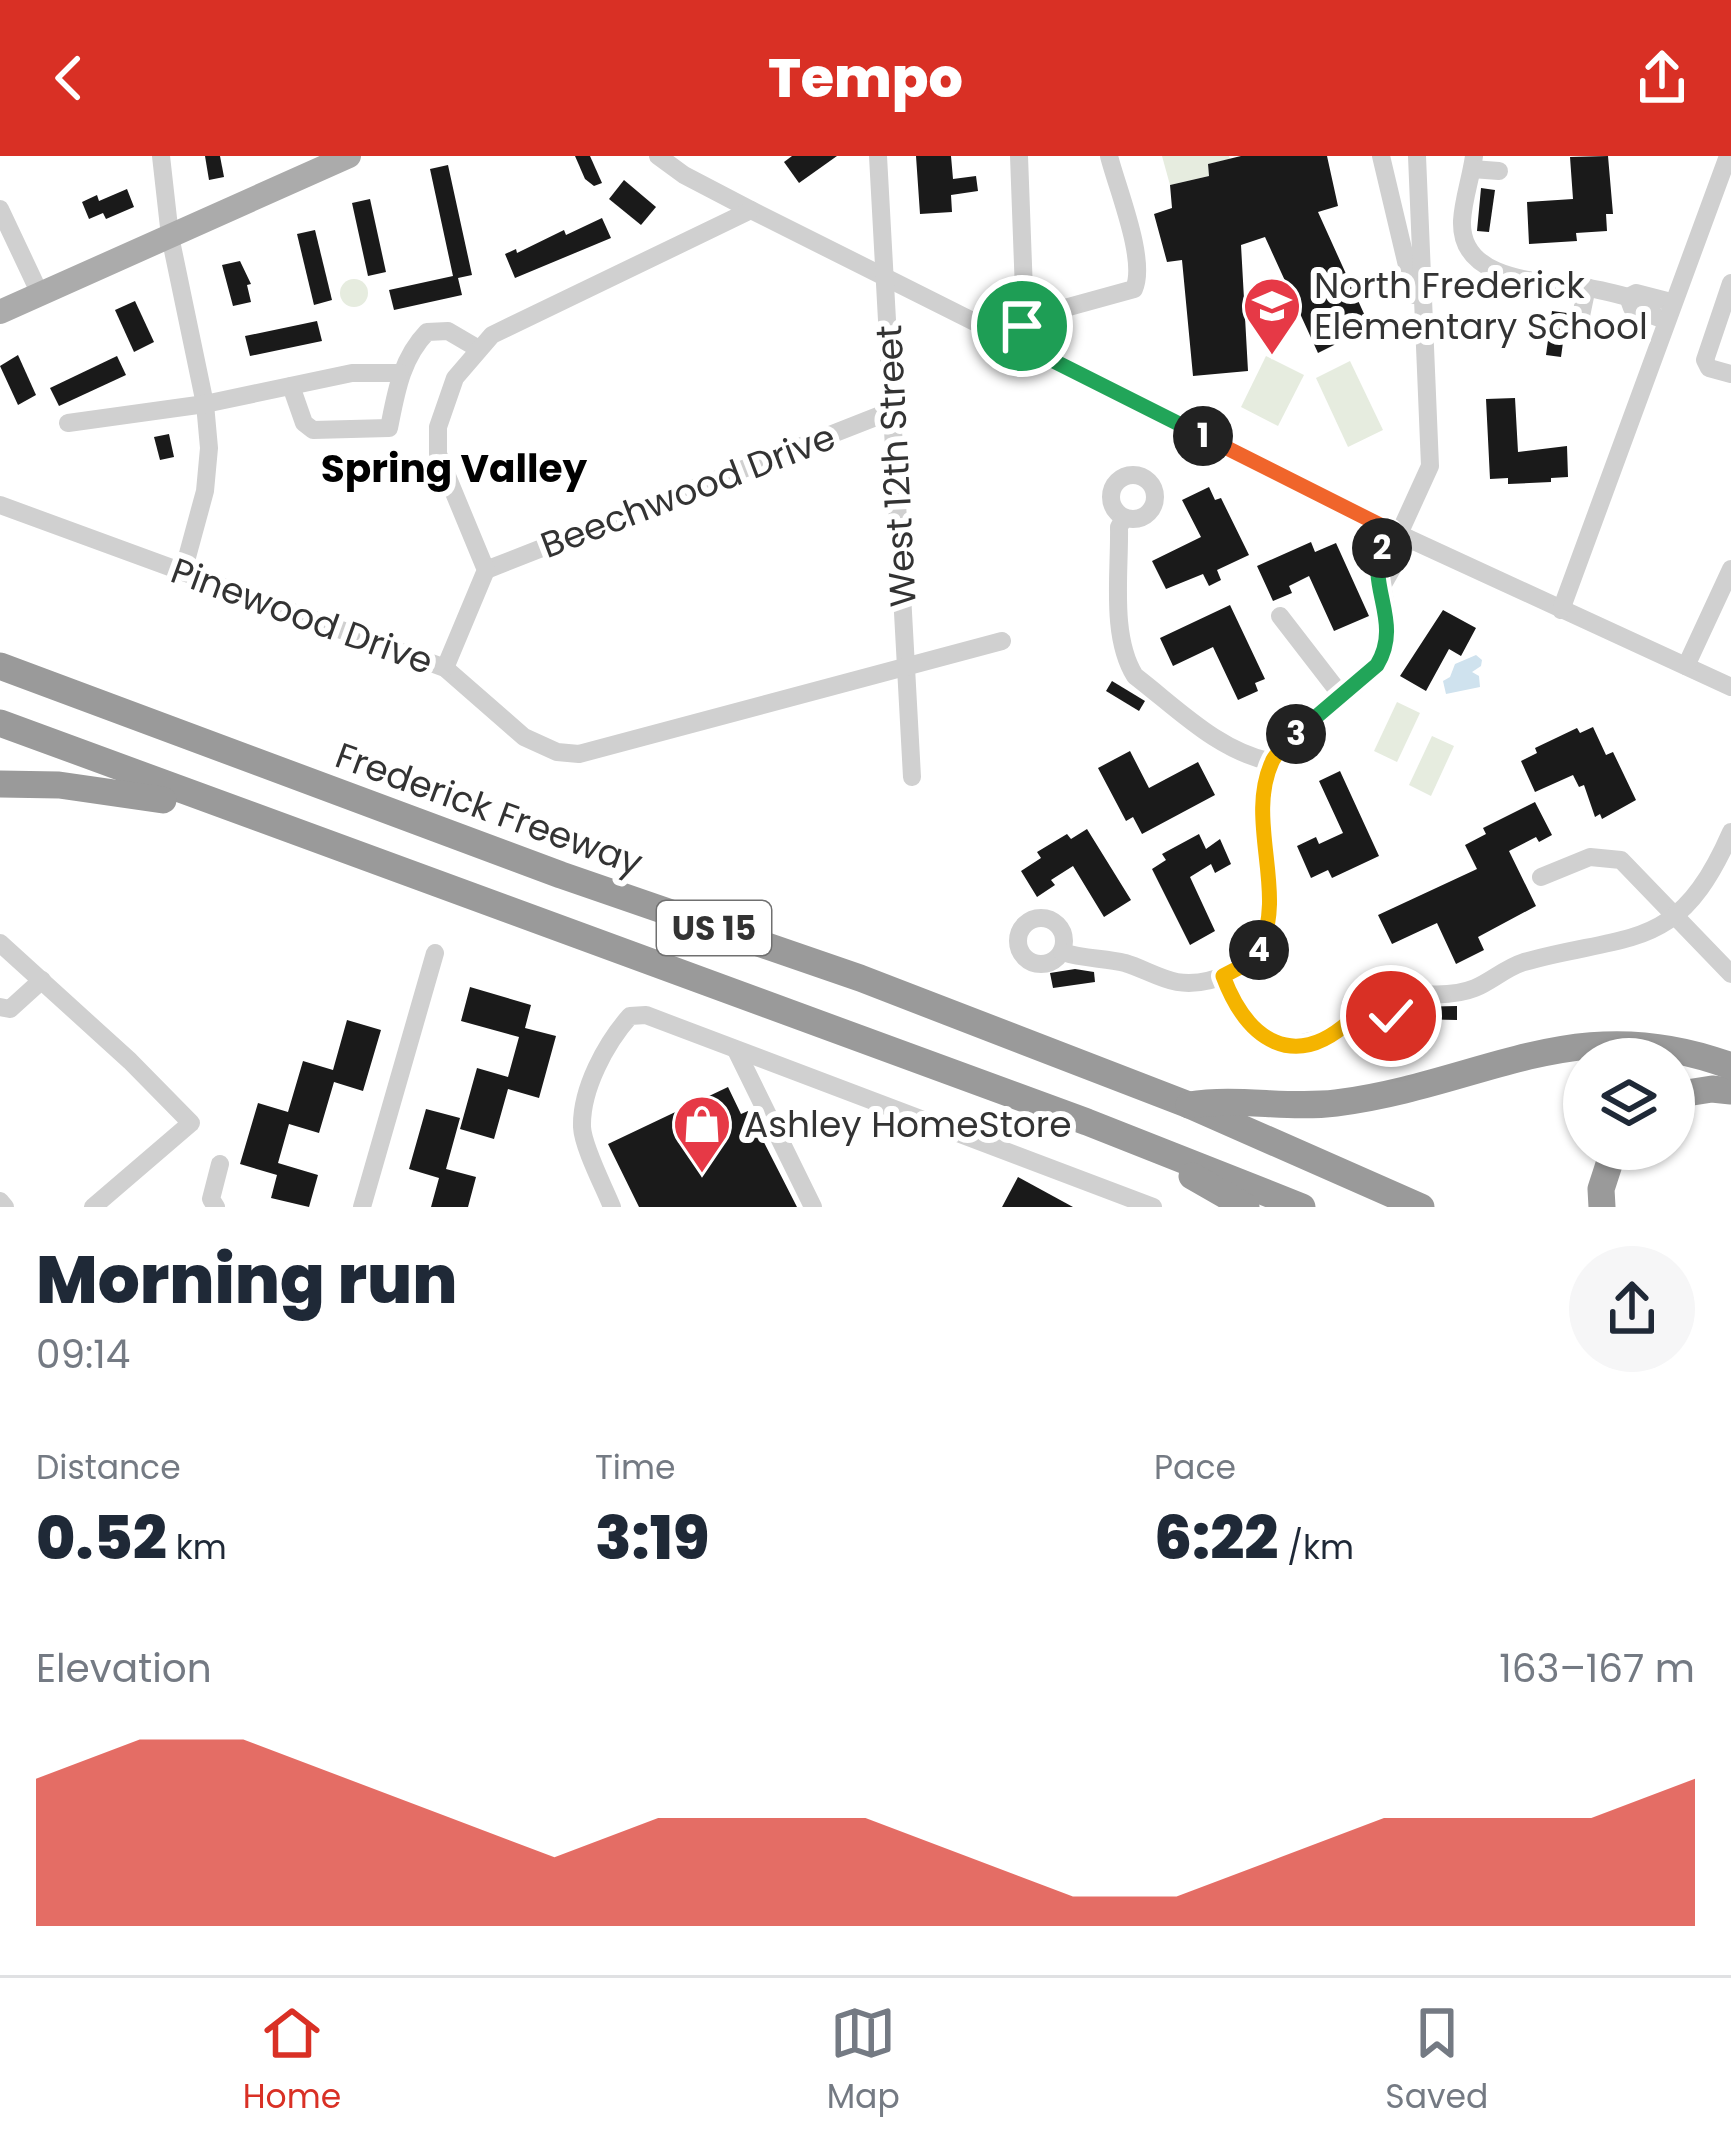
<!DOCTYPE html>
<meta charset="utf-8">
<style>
:root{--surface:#fff;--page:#f6f6f7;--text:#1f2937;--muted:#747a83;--line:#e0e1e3;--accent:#d93025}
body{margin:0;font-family:Poppins,sans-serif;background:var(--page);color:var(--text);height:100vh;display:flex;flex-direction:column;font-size:45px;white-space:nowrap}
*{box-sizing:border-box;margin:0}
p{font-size:39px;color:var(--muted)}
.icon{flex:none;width:66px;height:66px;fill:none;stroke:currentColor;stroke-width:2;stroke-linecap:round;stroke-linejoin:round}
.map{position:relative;height:1051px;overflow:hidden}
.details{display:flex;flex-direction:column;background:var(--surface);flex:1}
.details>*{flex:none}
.buttons{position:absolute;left:1563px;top:882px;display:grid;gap:24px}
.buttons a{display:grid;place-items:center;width:132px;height:132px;border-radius:50%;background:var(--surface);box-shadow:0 3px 9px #0004;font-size:60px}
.pin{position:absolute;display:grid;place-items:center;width:102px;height:102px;color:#fff;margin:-51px;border:6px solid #fff;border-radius:50%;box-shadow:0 3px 12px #0007}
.km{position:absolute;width:60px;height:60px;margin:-30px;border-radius:50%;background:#222;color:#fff;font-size:33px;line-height:60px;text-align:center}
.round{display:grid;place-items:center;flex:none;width:126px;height:126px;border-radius:63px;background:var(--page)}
.headline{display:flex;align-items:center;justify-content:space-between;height:204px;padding:0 36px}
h1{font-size:66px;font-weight:800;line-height:90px}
.metrics{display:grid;grid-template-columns:repeat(3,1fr);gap:18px;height:204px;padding:12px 36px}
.metrics div{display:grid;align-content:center}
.metrics b{font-size:60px;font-weight:800}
.metrics small{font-size:33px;font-weight:400}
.metrics p{font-size:33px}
.chart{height:336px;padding:24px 36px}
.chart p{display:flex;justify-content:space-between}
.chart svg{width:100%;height:216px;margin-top:12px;fill:var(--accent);opacity:.7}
header{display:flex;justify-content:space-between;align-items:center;height:156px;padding:0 36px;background:var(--accent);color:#fff;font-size:54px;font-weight:800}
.tabs{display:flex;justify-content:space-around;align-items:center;height:168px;border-top:3px solid var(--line);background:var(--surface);font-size:33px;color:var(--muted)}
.tabs a{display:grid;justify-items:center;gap:6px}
.tabs .on{color:var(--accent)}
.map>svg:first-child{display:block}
</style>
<header><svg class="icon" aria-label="back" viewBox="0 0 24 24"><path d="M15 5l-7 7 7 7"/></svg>Tempo<svg class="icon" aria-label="share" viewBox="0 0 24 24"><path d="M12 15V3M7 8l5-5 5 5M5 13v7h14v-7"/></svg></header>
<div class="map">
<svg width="1731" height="1051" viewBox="0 0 1731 1051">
<rect width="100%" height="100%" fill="#fff"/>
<!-- green -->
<g fill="#e6ecdf">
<polygon points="1162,0 1229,0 1230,3 1208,8 1209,20 1170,29"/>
<circle cx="354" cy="137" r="14"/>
<polygon points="1266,200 1304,219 1278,270 1241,251"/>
<polygon points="1350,205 1383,274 1348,291 1316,222"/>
<polygon points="1397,546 1420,557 1397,606 1374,595"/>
<polygon points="1432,580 1454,590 1431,640 1409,629"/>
</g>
<!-- water -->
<polygon fill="#cfe2ee" points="1476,499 1482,504 1481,510 1472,516 1479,520 1480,531 1446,538 1443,525 1450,521 1455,508"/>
<!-- building -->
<g fill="#1a1a1a">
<polygon points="205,0 220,0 224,21 209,24"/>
<polygon points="575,0 590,0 602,27 594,30 585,23"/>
<polygon points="792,0 837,0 799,27 784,6"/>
<polygon points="916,0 951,0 953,23 976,20 978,35 951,39 952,56 920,58"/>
<polygon points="1241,0 1327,0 1338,50 1318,56 1370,171 1318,197 1265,81 1241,89 1248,215 1193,220 1182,104 1167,106 1154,58 1172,52 1170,29 1209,20 1208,8"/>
<polygon points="1608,0 1613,58 1606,58 1607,75 1576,77 1577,85 1529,88 1527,46 1573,43 1570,1"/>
<polygon points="448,9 472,119 458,122 462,139 394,154 389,134 453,120 430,13"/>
<polygon points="624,24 656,51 641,69 609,43"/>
<polygon points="1481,32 1495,34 1489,76 1477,75"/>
<polygon points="127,33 134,51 106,63 103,57 89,63 82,46 97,39 99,45"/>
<polygon points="370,43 386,116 368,120 352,47"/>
<polygon points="602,62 611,82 515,122 505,98 516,93 517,97 564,74 566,79"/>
<polygon points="315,74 332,144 314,149 297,78"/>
<polygon points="240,105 251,128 247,129 251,146 233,150 222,109"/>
<polygon points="135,145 154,186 134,196 115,154"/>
<polygon points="1552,155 1567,157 1561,201 1546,199"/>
<polygon points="317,165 322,185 250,200 245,180"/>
<polygon points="18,199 36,239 18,249 0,210"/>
<polygon points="117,200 126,219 59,250 50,232"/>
<polygon points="1515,242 1518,296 1567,290 1568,321 1551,322 1551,326 1508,328 1508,322 1490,323 1486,243"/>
<polygon points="169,278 174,301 160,304 154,281"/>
<polygon points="1209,331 1215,344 1221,342 1249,399 1217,414 1221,424 1209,430 1203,418 1166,433 1152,405 1201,381 1182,344"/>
<polygon points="1311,386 1315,396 1336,387 1369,460 1334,475 1309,420 1289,430 1292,437 1273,445 1257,410"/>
<polygon points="1230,449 1265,523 1255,527 1258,535 1238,544 1213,491 1173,510 1160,482"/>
<polygon points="1443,454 1476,472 1461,500 1449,493 1426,535 1400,520"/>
<polygon points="1112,525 1145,545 1139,555 1106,535"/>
<polygon points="1593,571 1606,599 1613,596 1636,644 1602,663 1600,658 1595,661 1584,629 1579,631 1573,619 1535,636 1521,605 1537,597 1535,592 1577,572 1580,577"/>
<polygon points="1130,595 1149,632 1198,606 1215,639 1142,678 1133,661 1126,665 1098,612"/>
<polygon points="1340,615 1379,700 1332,722 1328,714 1311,722 1297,690 1316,681 1319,688 1343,677 1319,625"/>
<polygon points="1535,646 1552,679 1539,686 1536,681 1509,695 1536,750 1478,781 1484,794 1456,808 1437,767 1392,788 1378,759 1477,713 1465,689 1486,678 1483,672"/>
<polygon points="1087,673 1131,744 1104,761 1073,710 1051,724 1055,729 1037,741 1021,715 1041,702 1037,696 1067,678 1071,683"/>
<polygon points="1199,678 1206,693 1220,683 1231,708 1215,717 1211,708 1190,721 1215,775 1190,789 1152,713 1166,704 1162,698"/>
<polygon points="1075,813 1094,816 1095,826 1053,832 1050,817"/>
<polygon points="470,831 531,849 525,872 556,880 539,942 508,933 494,983 460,973 477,912 508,921 519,881 461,865"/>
<polygon points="1457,850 1457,864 1413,863 1413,851"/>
<polygon points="347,864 381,874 363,935 334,926 319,977 289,968 278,1007 318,1019 309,1051 271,1042 277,1019 240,1008 258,947 288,956 303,905 333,914"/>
<polygon points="728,931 741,958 748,955 797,1051 639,1051 608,988"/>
<polygon points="426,953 460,962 446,1013 476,1021 468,1051 431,1051 439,1022 409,1013"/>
<polygon points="1018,1021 1073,1051 1002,1051"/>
</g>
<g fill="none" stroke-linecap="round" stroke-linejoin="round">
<!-- minor -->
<g stroke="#d0d0d0" stroke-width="18">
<polyline points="161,0 170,80 205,248 209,292 205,335 183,416"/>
<polyline points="658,0 684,19 751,54 1390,374 1731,531"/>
<polyline points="878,0 912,621"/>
<polyline points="1019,0 1025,163 1021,170"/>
<polyline points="1381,0 1414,139"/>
<path d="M 1474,0 C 1471,22 1463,44 1462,65 C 1460,126 1542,125 1582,131 C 1598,133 1613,137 1628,141"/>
<polyline points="1472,13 1499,15"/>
<polyline points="0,53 40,138"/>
<polyline points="1731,127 1705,204 1709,212 1731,218"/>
<polyline points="1581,160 1587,131"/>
<path d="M 1025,163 L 1134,133 C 1147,104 1117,32 1109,0"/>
<polyline points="1665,164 1632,152 1628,141 1636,137 1671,146"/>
<path d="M 291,230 L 304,267 L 313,274 L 389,272 C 396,237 401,203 427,176 L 448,175 L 477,192"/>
<polyline points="68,267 205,248 352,217 400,217"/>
<circle cx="1133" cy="341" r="22"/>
<polyline points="0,349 445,512 524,581 557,596 579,598 1002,485"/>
<path d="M 1124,362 L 1119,371 C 1120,416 1110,480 1135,520 C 1178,553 1218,595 1272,606"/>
<path d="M 1390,374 C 1381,395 1373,408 1382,430 L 1409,383"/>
<polyline points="1399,378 1430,310 1417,0"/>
<polyline points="486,414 891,255"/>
<polyline points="1561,454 1728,0"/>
<polyline points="1280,460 1341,539"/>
<polyline points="1686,510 1731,413"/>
<polyline points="445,512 486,414 438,298 438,271 455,222 492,179 751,54"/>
<polyline points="1541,721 1590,701 1621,704 1731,818"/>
<circle cx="1041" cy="785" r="23"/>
<polyline points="0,787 130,905 191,967 93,1051"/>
<path d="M 1062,796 C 1084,803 1104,802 1125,807 C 1142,812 1160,823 1177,826 C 1195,829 1215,824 1231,817 C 1310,782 1238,662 1274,603 C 1297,566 1375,528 1386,494 C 1392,474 1386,450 1382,430"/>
<path d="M 1223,821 C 1236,855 1250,878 1286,891 L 1335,879 L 1352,863"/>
<circle cx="1371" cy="853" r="21"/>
<path d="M 1382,835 C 1410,837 1448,843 1475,832 C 1492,825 1505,812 1524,806 C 1633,776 1678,797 1731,676"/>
<polyline points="0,851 10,853 42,824"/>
<polyline points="737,896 813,1051"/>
<polyline points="0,1045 5,1051"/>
<polyline points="216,1051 211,1043 220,1008"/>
<polyline points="362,1051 435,797"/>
<path d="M 612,1051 C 604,1031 583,991 582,971 C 581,933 606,887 630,860 L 646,859 L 1153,1051"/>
</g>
<!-- major -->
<polyline stroke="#ababab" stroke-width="24" points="0,156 349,0"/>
<!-- highway -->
<g stroke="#9a9a9a" stroke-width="27">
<polyline points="0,510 561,719 860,822 1189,949 1421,1051"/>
<polyline points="0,567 1087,966 1302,1051"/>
<polyline points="0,628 59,629 163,644"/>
<polyline points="1674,939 1712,933 1731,935"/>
<path d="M 1189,949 C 1238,941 1286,953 1336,947 C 1484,928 1576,852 1731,910"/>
<polyline points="1192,1020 1246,1051"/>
<polyline points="1602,1051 1601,1033 1614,993"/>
</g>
</g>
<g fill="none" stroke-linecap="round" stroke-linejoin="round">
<!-- split-1 casing -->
<g stroke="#fff" stroke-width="24">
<polyline id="split-1" points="1022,170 1014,185 1203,280"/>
</g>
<!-- split-2 casing -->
<g stroke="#fff" stroke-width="24">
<polyline id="split-2" points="1203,280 1390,374 1382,392"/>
</g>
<!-- split-3 casing -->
<g stroke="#fff" stroke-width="24">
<path id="split-3" d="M 1296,578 L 1377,509 C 1403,466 1366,430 1382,392"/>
</g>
<!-- split-4 casing -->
<g stroke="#fff" stroke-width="24">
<path id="split-4" d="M 1259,794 C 1288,737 1245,665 1272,606 C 1276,596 1289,586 1296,578"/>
</g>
<!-- split-5 casing -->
<g stroke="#fff" stroke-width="24">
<path id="split-5" d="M 1259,794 L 1250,806 L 1223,820 C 1247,884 1294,917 1352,863 L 1362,872 L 1376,874 L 1391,860"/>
</g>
<!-- split-1 -->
<use href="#split-1" stroke="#22a559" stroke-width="15"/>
<!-- split-2 -->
<use href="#split-2" stroke="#f0652b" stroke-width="15"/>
<!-- split-3 -->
<use href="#split-3" stroke="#22a559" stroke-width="15"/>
<!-- split-4 -->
<use href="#split-4" stroke="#f5b400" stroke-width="15"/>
<!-- split-5 -->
<use href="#split-5" stroke="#f5b400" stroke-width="15"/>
</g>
<!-- icons -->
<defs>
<g id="school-pin" transform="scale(3)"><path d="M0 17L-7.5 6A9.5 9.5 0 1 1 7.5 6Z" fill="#e63946" stroke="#fff"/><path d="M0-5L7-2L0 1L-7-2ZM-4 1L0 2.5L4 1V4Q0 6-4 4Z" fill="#fff"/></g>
<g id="shop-pin" transform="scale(3)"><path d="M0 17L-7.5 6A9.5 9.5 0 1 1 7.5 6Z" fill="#e63946" stroke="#fff"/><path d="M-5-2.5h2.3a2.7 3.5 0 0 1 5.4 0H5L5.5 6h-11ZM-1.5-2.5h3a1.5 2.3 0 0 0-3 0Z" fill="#fff"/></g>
</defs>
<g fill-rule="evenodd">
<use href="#school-pin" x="1272" y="150"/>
<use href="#shop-pin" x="702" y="968"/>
</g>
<g text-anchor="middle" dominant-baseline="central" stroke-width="12" stroke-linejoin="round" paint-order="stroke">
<!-- shield labels -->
<rect fill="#fff" stroke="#707070" stroke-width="3" x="657" y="745" width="114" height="54" rx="9"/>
<g font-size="33" font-weight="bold" fill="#333">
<text x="714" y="772">US 15</text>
</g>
<!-- poi labels -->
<g font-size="36" fill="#333" stroke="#fff" text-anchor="start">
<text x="1314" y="129">North Frederick<tspan x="1314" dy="41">Elementary School</tspan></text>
<text x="744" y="968">Ashley HomeStore</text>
</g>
<!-- street labels -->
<g font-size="36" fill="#333" stroke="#fff">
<text transform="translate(896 310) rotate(-93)">West 12th Street</text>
<text transform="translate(688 335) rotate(-21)">Beechwood Drive</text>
<text transform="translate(302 460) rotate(20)">Pinewood Drive</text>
<text transform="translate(489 653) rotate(20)">Frederick Freeway</text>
</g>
<!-- neighbourhood labels -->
<g font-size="39" font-weight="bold" fill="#000" stroke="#fff">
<text x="454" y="312">Spring Valley</text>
</g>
</g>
</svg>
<div class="buttons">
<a><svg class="icon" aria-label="layers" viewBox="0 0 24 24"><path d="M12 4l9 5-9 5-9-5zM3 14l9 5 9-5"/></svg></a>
</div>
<div class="pin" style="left:1022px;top:170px;background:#1e9e55"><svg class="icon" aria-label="arrive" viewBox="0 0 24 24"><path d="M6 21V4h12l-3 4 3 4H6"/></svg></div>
<div class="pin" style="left:1391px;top:860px;background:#d93025"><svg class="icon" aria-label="check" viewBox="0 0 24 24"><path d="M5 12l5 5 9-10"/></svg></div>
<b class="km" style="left:1203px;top:280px">1</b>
<b class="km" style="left:1382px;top:392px">2</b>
<b class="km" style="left:1296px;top:578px">3</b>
<b class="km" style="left:1259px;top:794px">4</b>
</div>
<section class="details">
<div class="headline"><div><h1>Morning run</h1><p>09:14</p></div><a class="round"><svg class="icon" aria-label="share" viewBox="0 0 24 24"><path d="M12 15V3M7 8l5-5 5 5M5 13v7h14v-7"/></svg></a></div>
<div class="metrics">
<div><p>Distance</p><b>0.52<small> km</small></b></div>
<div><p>Time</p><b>3:19</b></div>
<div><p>Pace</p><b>6:22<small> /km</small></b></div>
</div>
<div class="chart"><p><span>Elevation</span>163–167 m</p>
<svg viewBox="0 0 160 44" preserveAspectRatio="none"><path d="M0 44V14L10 6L20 6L30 14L40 22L50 30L60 22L70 22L80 22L90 30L100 38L110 38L120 30L130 22L140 22L150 22L160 14V44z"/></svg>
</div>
</section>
<nav class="tabs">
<a class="on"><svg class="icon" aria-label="home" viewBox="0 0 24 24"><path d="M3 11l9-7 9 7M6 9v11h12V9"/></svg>Home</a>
<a><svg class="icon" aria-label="map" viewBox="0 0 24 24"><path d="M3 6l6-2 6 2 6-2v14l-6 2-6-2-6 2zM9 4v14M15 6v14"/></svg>Map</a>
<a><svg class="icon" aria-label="saved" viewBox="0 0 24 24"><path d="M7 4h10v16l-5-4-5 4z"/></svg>Saved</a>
</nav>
